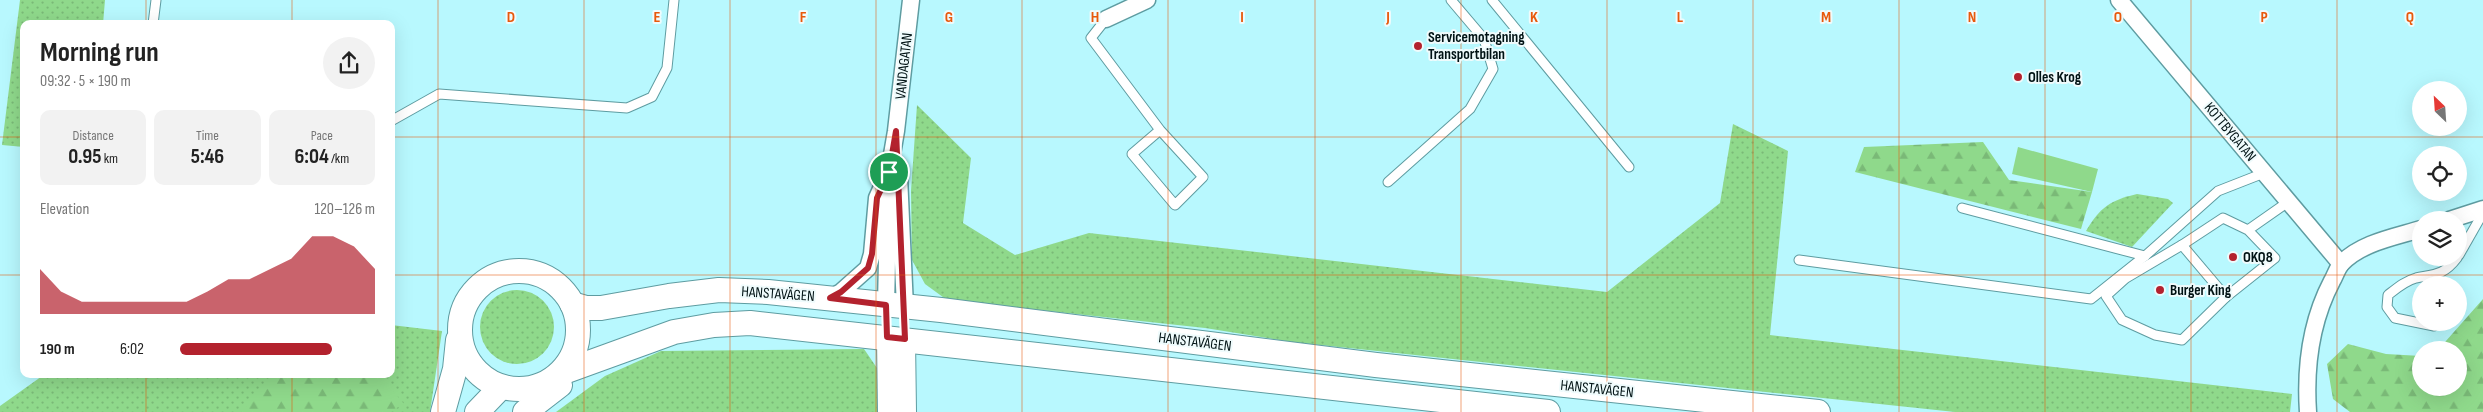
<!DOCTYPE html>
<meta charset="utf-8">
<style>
:root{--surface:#fff;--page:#f2f2f2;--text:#222;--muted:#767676;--accent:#b3222e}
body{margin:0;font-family:"Sofia Sans Condensed",sans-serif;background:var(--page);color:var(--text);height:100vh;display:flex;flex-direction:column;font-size:19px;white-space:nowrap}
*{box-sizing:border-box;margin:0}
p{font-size:16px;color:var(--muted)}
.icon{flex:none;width:28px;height:28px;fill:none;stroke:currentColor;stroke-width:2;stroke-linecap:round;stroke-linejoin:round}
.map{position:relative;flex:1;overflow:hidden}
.panel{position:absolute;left:20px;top:20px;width:375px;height:358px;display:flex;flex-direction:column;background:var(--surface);border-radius:10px;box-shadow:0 5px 20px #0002}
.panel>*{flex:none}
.needle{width:32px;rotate:335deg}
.fabs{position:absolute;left:2412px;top:81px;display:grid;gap:10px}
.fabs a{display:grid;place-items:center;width:55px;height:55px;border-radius:50%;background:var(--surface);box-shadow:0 5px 20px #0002;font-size:25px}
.pin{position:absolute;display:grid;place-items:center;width:42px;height:42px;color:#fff;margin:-21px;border:2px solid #fff;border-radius:50%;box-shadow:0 1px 5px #0007}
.round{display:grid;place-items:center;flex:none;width:52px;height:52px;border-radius:26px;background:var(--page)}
.summary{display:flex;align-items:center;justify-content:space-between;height:85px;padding:0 20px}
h1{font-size:28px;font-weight:700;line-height:38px}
.figures{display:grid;grid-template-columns:repeat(3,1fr);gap:8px;height:85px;padding:5px 20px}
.figures div{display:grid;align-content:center;border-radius:10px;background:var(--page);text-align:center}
.figures b{font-size:21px;font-weight:700}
.figures small{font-size:14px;font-weight:400}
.figures p{font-size:14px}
.chart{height:140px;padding:10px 20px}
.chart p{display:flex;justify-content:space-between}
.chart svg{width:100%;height:90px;margin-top:5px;fill:var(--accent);opacity:.7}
ul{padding:0 20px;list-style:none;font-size:16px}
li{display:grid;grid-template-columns:80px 60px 1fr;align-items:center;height:38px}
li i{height:12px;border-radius:6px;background:var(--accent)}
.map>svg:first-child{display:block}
</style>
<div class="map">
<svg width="2483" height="412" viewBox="0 0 2483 412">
<defs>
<pattern id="grass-dots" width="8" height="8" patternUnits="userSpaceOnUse" patternTransform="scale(1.25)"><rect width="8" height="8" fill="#8fd98b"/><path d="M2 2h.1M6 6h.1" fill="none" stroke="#7ab977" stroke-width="1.8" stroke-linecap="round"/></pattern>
<pattern id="forest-firs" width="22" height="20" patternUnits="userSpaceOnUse" patternTransform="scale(1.25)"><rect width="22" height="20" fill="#8fd98b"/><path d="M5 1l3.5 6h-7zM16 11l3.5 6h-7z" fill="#7ab977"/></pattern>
</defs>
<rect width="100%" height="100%" fill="#b8f8fe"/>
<!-- grass -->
<g fill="url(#grass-dots)">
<polygon points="20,0 105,0 103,24 24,24 24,147 2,145"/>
<polygon points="917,105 971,158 963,223 1015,255 1089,233 1607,292 1720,203 1733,124 1788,151 1770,335 2292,394 2290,412 1955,412 1292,342 1205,328 947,300 925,284 912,260 911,191"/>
<path d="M 2137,194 L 2168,199 L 2173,203 L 2132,247 L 2086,231 C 2100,207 2111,200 2137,194 Z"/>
<circle cx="517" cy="327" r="37"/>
<polygon points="391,325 442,331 430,412 0,412 0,406 45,374 391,374"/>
<polygon points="864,349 877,368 882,412 556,412 605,376 661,351"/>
</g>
<!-- forest -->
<g fill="url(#forest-firs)">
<polygon points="1983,142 2009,180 2092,192 2081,229 1855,172 1864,147"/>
<polygon points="2483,299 2483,412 2350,412 2333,399 2327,364 2348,344 2386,354 2421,356 2421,388 2459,388 2459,350 2438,350"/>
<polygon points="278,374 379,374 404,404 389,412 241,412"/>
</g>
<!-- park -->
<polygon fill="#8fd98b" points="2018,147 2098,169 2092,192 2012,174"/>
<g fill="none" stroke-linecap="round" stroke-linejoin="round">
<!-- service casing -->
<g stroke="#5e9ca1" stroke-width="11">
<g id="service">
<polyline points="1492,0 1629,167"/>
<polyline points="1106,19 1091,38 1160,130 1132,154 1175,205 1203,177 1160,130"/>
<polyline points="153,24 156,0"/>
<polyline points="391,121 439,94 627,108 652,97 667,68 674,0"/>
<polyline points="1388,182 1470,109 1493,69 1484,39 1451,0"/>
<polyline points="1962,208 2145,256"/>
<polyline points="2248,230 2275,258 2226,297 2182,245 2223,218 2248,230 2288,202"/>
<polyline points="2182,245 2126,278 2106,296 2122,320 2155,335 2182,340 2226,297"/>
<polyline points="2459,255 2483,213"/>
<polyline points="1799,260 2091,299 2145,256 2218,191 2264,173"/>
<path d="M 2434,326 L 2395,318 L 2387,307 L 2388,295 C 2397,288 2405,281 2416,278 C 2436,274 2444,275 2457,258"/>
</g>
</g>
<!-- minor casing -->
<g stroke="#5e9ca1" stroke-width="19">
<g id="minor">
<polyline points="2119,0 2341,264"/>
<polyline points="1106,19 1147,0"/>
<polyline points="899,176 905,307"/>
<polyline points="2449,220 2483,209"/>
<polyline points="830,298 841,292 868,268 872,254 877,198 886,178"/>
<polyline points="886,305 889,172 896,131 911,0"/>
<path d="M 2308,412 C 2305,367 2311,321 2332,281 C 2335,276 2337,269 2341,264 C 2360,243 2395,237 2421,229"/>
</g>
</g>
<!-- tertiary casing -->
<g stroke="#5e9ca1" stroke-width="22">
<g id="tertiary">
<polyline points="887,337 888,412"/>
<polyline points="905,339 906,412"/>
</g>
</g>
<!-- secondary casing -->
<g stroke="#5e9ca1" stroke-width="26">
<g id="secondary">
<circle cx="519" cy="330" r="59"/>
<polyline points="572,304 586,308 601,308 669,296 719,290 768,292 941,310 1376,365 1818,412"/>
<polyline points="561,373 674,332 714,325 750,323 1548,412"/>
<polyline points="443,412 455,369 458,340"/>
<polyline points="477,412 501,387"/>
<polyline points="525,412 560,385"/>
</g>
</g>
<!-- service -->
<use href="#service" stroke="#fff" stroke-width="9"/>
<!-- minor -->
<use href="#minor" stroke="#fff" stroke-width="16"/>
<!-- tertiary -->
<use href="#tertiary" stroke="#fff" stroke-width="20"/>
<!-- secondary -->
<use href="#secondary" stroke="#fff" stroke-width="24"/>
</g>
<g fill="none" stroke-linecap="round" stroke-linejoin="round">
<!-- route casing -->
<g stroke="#fff" stroke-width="10">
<polygon id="route" points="896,131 905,339 887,337 886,305 830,298 841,292 868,268 872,254 877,198 889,172"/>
</g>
<!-- route -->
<use href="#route" stroke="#b3222e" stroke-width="6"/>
</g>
<!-- grid -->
<path fill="none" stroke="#e8590c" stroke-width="1" stroke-opacity="0.55" d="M 146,0 L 146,24M 292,0 L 292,24M 438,0 L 438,412M 584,0 L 584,412M 730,0 L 730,412M 876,0 L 876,412M 1022,0 L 1022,412M 1168,0 L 1168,412M 1315,0 L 1315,412M 1461,0 L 1461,412M 1607,0 L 1607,412M 1753,0 L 1753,412M 1899,0 L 1899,412M 2045,0 L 2045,412M 2191,0 L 2191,412M 2337,0 L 2337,412M 0,137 L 24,137M 391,137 L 2483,137M 0,275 L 24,275M 391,275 L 2483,275M 146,374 L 146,412M 292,374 L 292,412"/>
<!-- markers -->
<g fill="#b3222e" stroke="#effbfc" stroke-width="2">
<circle cx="1418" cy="46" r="5"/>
<circle cx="2018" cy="77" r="5"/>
<circle cx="2233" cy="257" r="5"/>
<circle cx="2160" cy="290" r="5"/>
</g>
<g text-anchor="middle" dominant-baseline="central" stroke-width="4" stroke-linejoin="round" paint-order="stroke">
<!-- poi labels -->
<g font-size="15" font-weight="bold" fill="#001214" stroke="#effbfc" text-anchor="start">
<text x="1428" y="37">Servicemotagning<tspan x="1428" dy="17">Transportbilan</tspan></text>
<text x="2028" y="77">Olles Krog</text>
<text x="2243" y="257">OKQ8</text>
<text x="2170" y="290">Burger King</text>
</g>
<!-- street labels -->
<g font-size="15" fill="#001214" stroke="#effbfc">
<text transform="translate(904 66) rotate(-84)">VANDAGATAN</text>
<text transform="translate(2230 132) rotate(50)">KOTTBYGATAN</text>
<text transform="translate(778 294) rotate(4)">HANSTAVÄGEN</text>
<text transform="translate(1195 342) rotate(7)">HANSTAVÄGEN</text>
<text transform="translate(1597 389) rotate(6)">HANSTAVÄGEN</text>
</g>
</g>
<g font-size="16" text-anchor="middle" font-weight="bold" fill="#e8590c" stroke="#effbfc" stroke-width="4" stroke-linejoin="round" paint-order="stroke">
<text x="511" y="22">D</text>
<text x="657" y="22">E</text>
<text x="803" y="22">F</text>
<text x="949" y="22">G</text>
<text x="1095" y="22">H</text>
<text x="1242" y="22">I</text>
<text x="1388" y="22">J</text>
<text x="1534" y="22">K</text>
<text x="1680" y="22">L</text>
<text x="1826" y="22">M</text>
<text x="1972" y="22">N</text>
<text x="2118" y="22">O</text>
<text x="2264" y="22">P</text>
<text x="2410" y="22">Q</text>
</g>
</svg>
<div class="fabs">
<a><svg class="needle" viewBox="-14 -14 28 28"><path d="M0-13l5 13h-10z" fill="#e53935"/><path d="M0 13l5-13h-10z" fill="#767676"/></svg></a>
<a><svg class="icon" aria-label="locate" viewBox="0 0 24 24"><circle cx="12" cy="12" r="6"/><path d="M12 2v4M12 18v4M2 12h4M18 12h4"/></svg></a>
<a><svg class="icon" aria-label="layers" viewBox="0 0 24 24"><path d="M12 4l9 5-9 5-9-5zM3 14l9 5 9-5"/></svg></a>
<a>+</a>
<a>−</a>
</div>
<div class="pin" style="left:889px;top:172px;background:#1e9e55"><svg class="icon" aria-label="arrive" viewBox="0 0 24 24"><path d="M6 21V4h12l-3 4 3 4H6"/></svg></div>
<section class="panel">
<div class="summary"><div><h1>Morning run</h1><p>09:32 · 5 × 190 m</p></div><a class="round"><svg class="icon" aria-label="share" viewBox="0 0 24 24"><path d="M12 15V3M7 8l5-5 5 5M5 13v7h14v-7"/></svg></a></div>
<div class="figures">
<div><p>Distance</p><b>0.95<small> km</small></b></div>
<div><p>Time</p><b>5:46</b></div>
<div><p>Pace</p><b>6:04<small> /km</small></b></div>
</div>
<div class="chart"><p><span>Elevation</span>120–126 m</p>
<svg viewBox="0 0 160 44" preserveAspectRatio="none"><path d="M0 44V22L10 33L20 38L30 38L40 38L50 38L60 38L70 38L80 33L90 27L100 27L110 22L120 17L130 6L140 6L150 11L160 22V44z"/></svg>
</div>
<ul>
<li><b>190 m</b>6:02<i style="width:78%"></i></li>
</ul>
</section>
</div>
